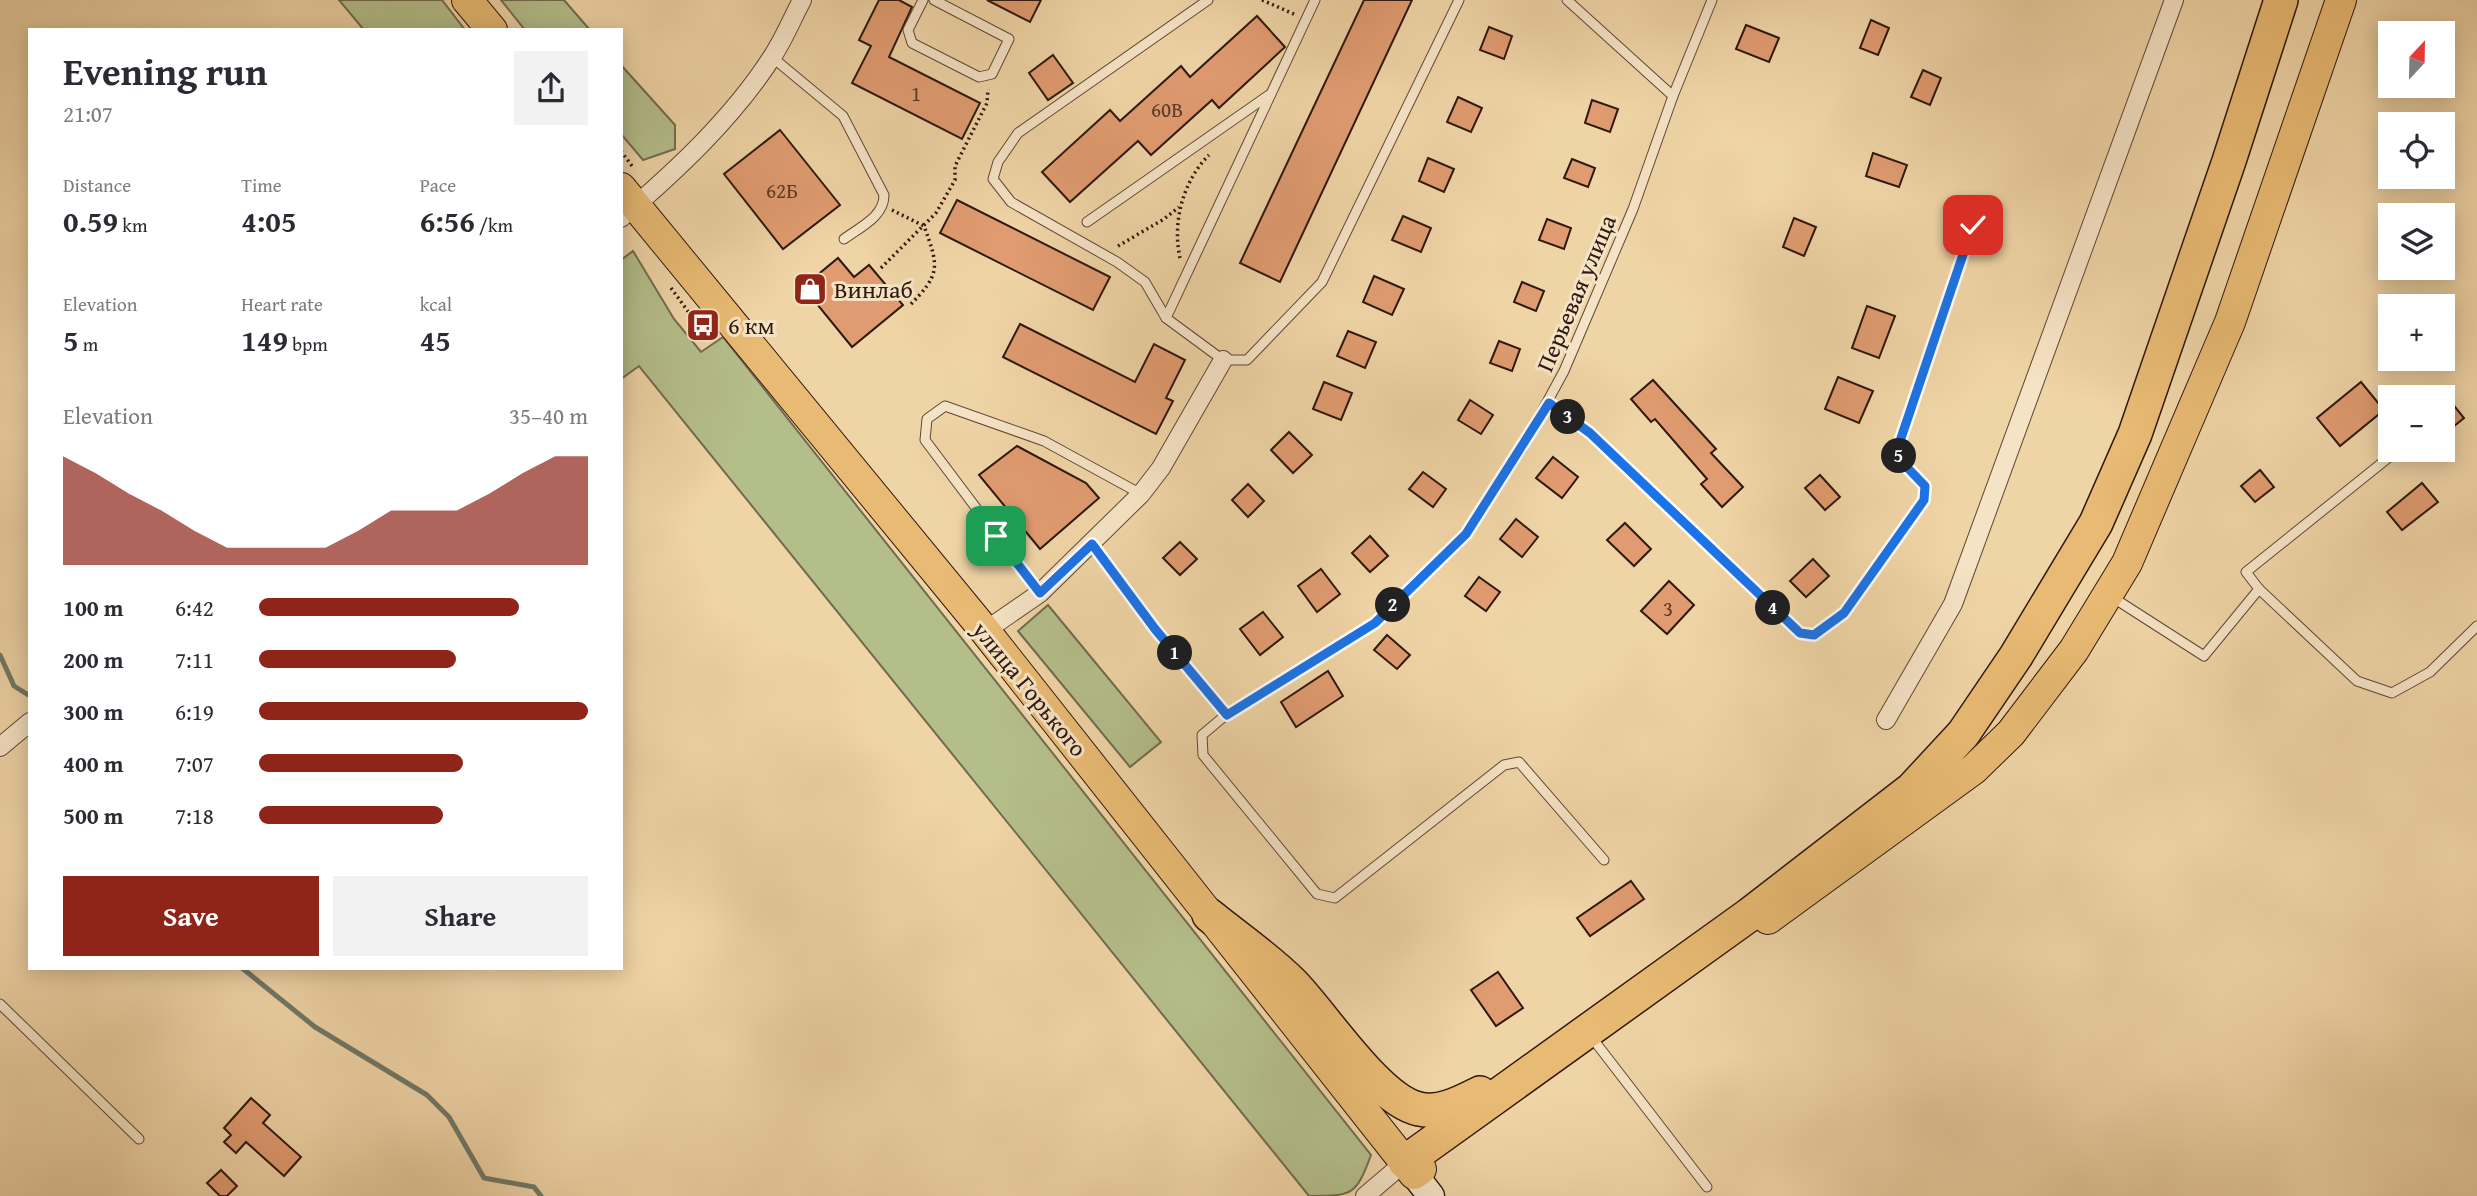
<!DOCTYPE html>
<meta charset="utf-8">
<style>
:root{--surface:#fff;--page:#f2f2f3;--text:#2b2b33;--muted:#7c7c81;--accent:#8f2418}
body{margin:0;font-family:"Gentium Book Plus",serif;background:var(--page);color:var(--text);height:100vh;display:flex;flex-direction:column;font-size:26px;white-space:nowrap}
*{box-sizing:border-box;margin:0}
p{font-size:23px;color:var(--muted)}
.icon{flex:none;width:38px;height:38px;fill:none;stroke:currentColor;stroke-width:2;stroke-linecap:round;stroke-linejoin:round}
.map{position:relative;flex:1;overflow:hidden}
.panel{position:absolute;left:28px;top:28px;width:595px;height:942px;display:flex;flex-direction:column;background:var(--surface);border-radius:0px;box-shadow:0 4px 18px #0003}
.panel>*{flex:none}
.needle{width:46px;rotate:22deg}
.tools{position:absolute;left:2378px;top:21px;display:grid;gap:14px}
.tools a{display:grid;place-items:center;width:77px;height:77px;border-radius:0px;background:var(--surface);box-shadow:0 4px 18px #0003;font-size:35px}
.pin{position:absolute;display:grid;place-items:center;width:60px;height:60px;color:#fff;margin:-30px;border-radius:14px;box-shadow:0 4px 10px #0006}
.km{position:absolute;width:35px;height:35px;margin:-18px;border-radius:50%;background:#222;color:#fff;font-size:19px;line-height:35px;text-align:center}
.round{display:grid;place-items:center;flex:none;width:74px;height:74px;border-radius:0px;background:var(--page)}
.overview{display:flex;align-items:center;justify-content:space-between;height:119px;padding:0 35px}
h1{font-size:38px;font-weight:700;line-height:52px}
.stats{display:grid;grid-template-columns:repeat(3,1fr);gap:10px;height:119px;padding:7px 35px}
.stats div{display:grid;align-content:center}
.stats b{font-size:30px;font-weight:700}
.stats small{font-size:19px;font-weight:400}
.stats p{font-size:19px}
.chart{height:196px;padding:14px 35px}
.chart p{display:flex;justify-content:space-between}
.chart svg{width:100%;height:126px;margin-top:7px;fill:var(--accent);opacity:.7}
.action{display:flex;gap:14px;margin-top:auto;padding:14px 35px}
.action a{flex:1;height:80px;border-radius:0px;background:var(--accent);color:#fff;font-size:28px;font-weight:700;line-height:80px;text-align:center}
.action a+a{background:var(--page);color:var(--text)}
ul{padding:0 35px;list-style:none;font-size:23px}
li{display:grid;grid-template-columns:112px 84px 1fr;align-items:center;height:52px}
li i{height:18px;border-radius:9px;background:var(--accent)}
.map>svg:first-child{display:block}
</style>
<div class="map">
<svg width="2477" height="1196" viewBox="0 0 2477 1196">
<rect width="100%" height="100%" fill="#efd4a6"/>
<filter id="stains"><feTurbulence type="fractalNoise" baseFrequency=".00286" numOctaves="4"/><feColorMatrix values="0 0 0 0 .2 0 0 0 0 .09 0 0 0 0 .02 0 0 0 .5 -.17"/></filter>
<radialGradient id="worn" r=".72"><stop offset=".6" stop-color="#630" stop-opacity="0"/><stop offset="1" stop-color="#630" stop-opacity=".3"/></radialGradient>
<!-- green -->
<g fill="#b4be8b" stroke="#726b4d" stroke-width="2">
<polygon points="339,0 442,0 465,30 364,30"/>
<polygon points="501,0 564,0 590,30 525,30"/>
<polygon points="621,65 675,125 675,149 643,160 621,134"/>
<path d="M 633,251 L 674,319 L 701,352 L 723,337 L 1371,1155 C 1356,1196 1352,1196 1309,1196 L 639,366 L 621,379 L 621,260 Z"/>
<polygon points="1048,605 1161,742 1130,767 1018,631"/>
</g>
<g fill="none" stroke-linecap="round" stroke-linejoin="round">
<!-- stream -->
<g stroke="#6f7968" stroke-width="5">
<polyline points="0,655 14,686 30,696"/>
<polyline points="242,968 315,1027 427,1095 449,1117 484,1178 534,1187 541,1196"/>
</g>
</g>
<!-- building -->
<g fill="#e09b70" stroke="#2f180f" stroke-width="2">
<polygon points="879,0 899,0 912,7 889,57 980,103 962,139 852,83 871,46 859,40"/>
<polygon points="987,0 1041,0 1030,22"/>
<polygon points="1364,0 1412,0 1280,282 1240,263"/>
<polygon points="1257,16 1285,47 1219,108 1212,100 1151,155 1138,141 1070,202 1042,172 1110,110 1120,121 1181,66 1190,77"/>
<polygon points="1871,20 1889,28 1878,55 1860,48"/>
<polygon points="1746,25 1779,38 1769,62 1736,49"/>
<polygon points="1489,27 1512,36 1504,59 1480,50"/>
<polygon points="1053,55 1073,83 1048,100 1029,73"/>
<polygon points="1923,70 1941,78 1930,105 1911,97"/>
<polygon points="1458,97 1482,108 1471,132 1447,122"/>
<polygon points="1592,100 1618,109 1610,132 1585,123"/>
<polygon points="780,130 840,205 783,249 724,174"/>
<polygon points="1873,153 1907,165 1899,187 1866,176"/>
<polygon points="1428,158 1454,169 1444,192 1419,181"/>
<polygon points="1572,159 1595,168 1588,187 1564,178"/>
<polygon points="957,200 1110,277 1093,310 940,233"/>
<polygon points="1403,216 1431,228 1421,252 1392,240"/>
<polygon points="1794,218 1816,227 1804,256 1783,247"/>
<polygon points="1547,219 1571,228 1564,249 1539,240"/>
<polygon points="838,258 854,277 869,265 903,305 852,347 803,287"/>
<polygon points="1374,276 1404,289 1392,315 1363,302"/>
<polygon points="1522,282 1544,291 1536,311 1514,302"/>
<polygon points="1867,306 1895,316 1879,358 1852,348"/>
<polygon points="1020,324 1135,382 1154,344 1185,360 1166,398 1173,401 1156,434 1003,357"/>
<polygon points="1348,331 1376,342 1365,368 1337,356"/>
<polygon points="1499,341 1520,349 1512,371 1490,363"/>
<polygon points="1838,377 1873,391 1859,423 1825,409"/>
<polygon points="1653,380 1716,449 1711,453 1743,487 1722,507 1701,484 1707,479 1655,419 1651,422 1631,399"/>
<polygon points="1324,382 1352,393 1341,420 1313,409"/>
<polygon points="2361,382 2384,410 2340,446 2317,418"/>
<polygon points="2443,392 2464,418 2443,435"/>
<polygon points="1470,400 1493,415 1481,434 1458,420"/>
<polygon points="1289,432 1312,455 1293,473 1271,450"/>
<polygon points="1017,446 1086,483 1099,498 1040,549 979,475"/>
<polygon points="1553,457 1578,477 1562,498 1536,478"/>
<polygon points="2260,470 2274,487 2255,502 2241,486"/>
<polygon points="1423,472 1446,489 1433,507 1409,489"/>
<polygon points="1820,475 1840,497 1825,510 1805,488"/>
<polygon points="2422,483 2438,502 2402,530 2387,512"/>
<polygon points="1248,484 1264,501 1248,517 1232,500"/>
<polygon points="1516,519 1538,537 1522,557 1500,539"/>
<polygon points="1625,523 1651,549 1634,566 1607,540"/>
<polygon points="1370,536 1388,556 1370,572 1352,553"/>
<polygon points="1180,542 1197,559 1180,575 1163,558"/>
<polygon points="1813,559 1829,576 1806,597 1790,581"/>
<polygon points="1321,569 1340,594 1317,612 1298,586"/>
<polygon points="1479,577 1500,592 1486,611 1465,596"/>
<polygon points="1669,581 1694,605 1667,634 1641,611"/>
<polygon points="1263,612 1283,637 1260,655 1240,629"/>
<polygon points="1387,635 1410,655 1397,669 1374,650"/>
<polygon points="1328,671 1343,696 1296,727 1281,702"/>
<polygon points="1631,881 1644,899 1590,936 1577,918"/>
<polygon points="1498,972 1523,1008 1496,1026 1471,990"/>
<polygon points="251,1098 270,1115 263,1123 301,1157 284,1176 246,1142 236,1153 224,1142 231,1135 224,1128"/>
<polygon points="221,1170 237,1186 227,1196 220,1196 207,1183"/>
</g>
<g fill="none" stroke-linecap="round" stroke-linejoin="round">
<!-- lane casing -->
<g stroke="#5f4735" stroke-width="11">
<g id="lane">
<polyline points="923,0 908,30 912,43 979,77 992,74 1009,39 934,0"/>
<polyline points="1208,0 1018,133 998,162 993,179 1011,202 1117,262 1145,282 1166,318 1223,360 1247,360 1322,282 1459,0"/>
<polyline points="1567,0 1673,96"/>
<path d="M 772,57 L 843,116 L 884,195 C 884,217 860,227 844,239"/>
<polyline points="1087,222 1269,95"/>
<polyline points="1166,318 1315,0"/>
<polyline points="1549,403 1590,433 1800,633 1814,635 1844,613 1924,500 1925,486 1899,459 1899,444 1974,225"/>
<polyline points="1092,544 1155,629 1227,714 1375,623 1466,534 1521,450 1564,371 1633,209 1673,96 1712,0"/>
<polyline points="2259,589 2246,572 2398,450"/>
<polyline points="1040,593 925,440 927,419 945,406 1044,441 1141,494"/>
<polyline points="2112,597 2204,656 2259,589 2357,681 2392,693 2430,672 2477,626"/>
<polyline points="1227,714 1202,735 1203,755 1317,894 1335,898 1504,765 1519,762 1604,860"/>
<polyline points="0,1004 139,1139"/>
<polyline points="1596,1043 1707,1187"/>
</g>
</g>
<!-- street casing -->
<g stroke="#5f4735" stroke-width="20">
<g id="street">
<path d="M 621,218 C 676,171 733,118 772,57 C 784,39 792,19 802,0"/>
<polyline points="985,631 1040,593 1141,494 1161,468 1223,360"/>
<polyline points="1886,720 1953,604 2174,0"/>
<polyline points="0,747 30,722"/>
<polyline points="1365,1196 1405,1162"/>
</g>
</g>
<!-- secondary casing -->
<g stroke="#2f180f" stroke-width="29">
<polyline id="secondary" points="1414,1174 1431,1196"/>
</g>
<!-- primary casing -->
<g stroke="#2f180f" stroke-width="32">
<g id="primary">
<polyline points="467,0 492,30"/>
<polyline points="621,188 985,631 1414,1174 1421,1169"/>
<polyline points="1768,919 1974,769 2011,733 2074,650 2127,563 2230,322 2341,0"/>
</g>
</g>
<!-- highway casing -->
<g stroke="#2f180f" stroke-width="36">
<g id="highway">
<path d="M 1209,915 C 1236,937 1267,958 1292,983 C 1322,1013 1378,1101 1419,1109 C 1440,1114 1462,1102 1480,1093"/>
<polyline points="1405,1162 1749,915 1912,789 1963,734 2016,656 2096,523 2135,434 2229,161 2281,0"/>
</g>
</g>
<!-- path -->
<g stroke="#2f180f" stroke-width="3.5" stroke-dasharray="2 3.5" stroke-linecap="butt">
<polyline points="1262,0 1296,15"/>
<polyline points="621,151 632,166"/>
<path d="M 892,210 L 924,226 C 939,267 941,274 909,306"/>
<polyline points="1118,246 1164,219 1179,207"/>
<path d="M 1180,258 C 1172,222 1183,181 1209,155"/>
<polyline points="881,268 936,213 951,187 955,180 955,166 987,103 988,89"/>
<polyline points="671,288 706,336"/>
</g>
<!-- lane -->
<use href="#lane" stroke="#f5e3c5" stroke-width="9"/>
<!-- street -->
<use href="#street" stroke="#f5e3c5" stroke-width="18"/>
<!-- secondary -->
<use href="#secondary" stroke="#f5e3c5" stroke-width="26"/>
<!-- primary -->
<use href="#primary" stroke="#e8ba73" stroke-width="30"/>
<!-- highway -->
<use href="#highway" stroke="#e8ba73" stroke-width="33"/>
</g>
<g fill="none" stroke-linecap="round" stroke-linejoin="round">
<!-- route casing -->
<g stroke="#fff" stroke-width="14">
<polyline id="route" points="996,536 1040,593 1092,544 1155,629 1227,715 1375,623 1466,534 1549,403 1590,433 1800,633 1814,635 1844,613 1924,500 1925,486 1899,459 1899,444 1973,225"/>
</g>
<!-- route -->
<use href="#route" stroke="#1a73e8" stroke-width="9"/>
</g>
<!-- icons -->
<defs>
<g id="shop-square" transform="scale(1.75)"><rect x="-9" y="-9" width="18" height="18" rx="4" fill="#8f2418" stroke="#f5e3c5"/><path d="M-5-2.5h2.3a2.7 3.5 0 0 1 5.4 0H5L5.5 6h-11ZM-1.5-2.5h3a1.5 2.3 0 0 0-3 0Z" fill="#fff"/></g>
<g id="bus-square" transform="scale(1.75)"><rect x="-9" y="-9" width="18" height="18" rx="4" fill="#8f2418" stroke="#f5e3c5"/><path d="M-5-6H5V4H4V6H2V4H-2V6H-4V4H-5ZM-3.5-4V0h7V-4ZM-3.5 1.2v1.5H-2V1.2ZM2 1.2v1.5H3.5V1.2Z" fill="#fff"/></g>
</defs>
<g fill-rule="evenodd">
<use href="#shop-square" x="810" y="289"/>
<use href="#bus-square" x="703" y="325"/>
</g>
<g text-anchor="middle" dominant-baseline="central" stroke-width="6" stroke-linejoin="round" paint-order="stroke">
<!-- number labels -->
<g font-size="21" fill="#5b3927">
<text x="916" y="93">1</text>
<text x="1167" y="109">60В</text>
<text x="782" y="190">62Б</text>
<text x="1668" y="608">3</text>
</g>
<!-- poi labels -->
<g font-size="24" fill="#2f180f" stroke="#f5e3c5" text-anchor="start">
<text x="834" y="289">Винлаб</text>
<text x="728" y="325">6 км</text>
</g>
<!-- street labels -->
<g font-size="24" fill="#2f180f" stroke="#f5e3c5">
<text transform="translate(1576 293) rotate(-67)">Перьевая улица</text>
<text transform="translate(1030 689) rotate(51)">улица Горького</text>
</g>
</g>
<rect width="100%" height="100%" filter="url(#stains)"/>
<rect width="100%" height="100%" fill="url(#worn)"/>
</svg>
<div class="tools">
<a><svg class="needle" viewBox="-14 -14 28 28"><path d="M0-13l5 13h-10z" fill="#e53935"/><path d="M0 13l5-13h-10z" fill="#7c7c81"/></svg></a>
<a><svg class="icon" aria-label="locate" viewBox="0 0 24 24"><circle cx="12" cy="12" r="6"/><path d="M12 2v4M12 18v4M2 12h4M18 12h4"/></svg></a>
<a><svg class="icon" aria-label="layers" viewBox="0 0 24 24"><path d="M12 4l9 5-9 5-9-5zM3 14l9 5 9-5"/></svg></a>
<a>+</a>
<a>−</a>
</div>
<div class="pin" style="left:996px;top:536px;background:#1e9e55"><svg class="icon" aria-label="arrive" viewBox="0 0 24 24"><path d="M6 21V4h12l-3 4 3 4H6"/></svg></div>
<div class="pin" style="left:1973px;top:225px;background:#d93025"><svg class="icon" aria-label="check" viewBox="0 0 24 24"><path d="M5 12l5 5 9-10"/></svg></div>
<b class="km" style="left:1175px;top:653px">1</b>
<b class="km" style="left:1393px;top:605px">2</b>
<b class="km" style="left:1568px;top:417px">3</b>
<b class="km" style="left:1773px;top:608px">4</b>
<b class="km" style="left:1899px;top:456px">5</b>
<section class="panel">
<div class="overview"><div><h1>Evening run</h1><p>21:07</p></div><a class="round"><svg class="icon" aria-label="share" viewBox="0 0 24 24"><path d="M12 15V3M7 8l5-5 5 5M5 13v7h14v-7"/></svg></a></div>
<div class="stats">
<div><p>Distance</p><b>0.59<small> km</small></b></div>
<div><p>Time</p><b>4:05</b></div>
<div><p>Pace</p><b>6:56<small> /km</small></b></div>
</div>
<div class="stats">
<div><p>Elevation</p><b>5<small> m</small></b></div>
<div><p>Heart rate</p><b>149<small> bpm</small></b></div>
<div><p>kcal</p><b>45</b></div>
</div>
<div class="chart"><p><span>Elevation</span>35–40 m</p>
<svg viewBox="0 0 160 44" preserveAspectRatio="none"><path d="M0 44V6L10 12L20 19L30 25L40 32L50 38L60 38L70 38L80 38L90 32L100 25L110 25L120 25L130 19L140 12L150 6L160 6V44z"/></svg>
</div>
<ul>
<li><b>100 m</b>6:42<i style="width:79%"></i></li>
<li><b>200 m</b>7:11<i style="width:60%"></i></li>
<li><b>300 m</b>6:19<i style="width:100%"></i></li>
<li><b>400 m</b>7:07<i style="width:62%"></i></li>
<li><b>500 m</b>7:18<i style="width:56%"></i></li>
</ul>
<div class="action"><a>Save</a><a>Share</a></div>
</section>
</div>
